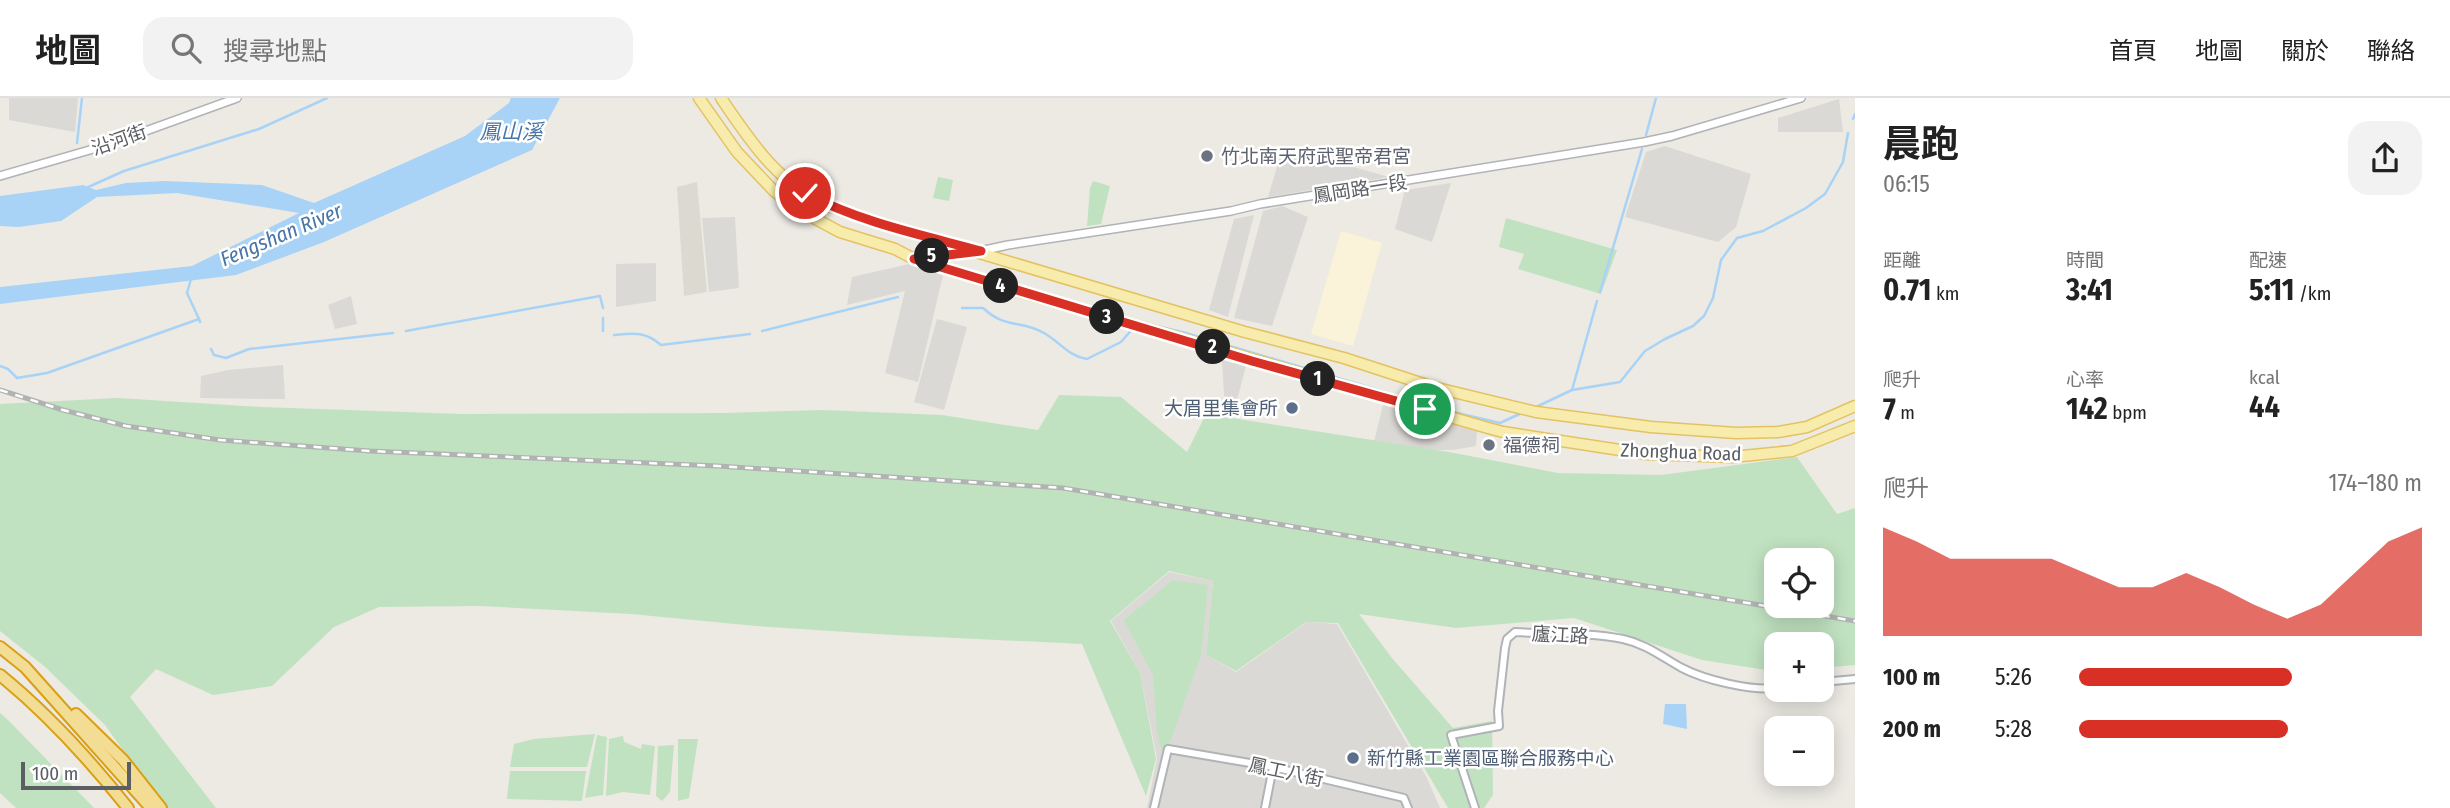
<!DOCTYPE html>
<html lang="zh-TW">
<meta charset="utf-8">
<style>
:root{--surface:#fff;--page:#f2f2f2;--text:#222;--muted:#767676;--line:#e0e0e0;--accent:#d93025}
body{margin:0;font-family:"Fira Sans Condensed","Noto Sans TC",sans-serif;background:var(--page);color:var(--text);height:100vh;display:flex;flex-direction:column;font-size:26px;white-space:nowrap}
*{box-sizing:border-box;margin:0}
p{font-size:23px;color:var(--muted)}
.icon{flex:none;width:38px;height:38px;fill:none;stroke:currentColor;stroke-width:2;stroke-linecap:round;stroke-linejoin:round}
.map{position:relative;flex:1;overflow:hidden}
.drawer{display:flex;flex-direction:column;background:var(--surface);width:595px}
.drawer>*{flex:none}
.controls{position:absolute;left:1764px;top:450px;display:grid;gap:14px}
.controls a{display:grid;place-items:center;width:70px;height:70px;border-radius:14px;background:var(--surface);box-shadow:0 4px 18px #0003;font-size:35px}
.scale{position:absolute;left:21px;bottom:18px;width:110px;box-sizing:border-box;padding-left:7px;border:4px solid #5b5e62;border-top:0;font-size:19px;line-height:24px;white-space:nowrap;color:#5b5e62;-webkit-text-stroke:5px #fff;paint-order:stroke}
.pin{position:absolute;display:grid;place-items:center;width:60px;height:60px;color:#fff;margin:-30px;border:4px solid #fff;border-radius:50%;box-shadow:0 2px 7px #0007}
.km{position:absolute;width:35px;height:35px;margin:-18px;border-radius:50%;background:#222;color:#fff;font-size:19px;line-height:35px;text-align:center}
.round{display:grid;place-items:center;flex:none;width:74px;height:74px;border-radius:21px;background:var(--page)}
.head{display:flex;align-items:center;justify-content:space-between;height:119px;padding:0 28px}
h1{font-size:38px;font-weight:700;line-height:52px}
.metrics{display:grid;grid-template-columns:repeat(3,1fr);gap:10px;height:119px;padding:7px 28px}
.metrics div{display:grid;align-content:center}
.metrics b{font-size:30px;font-weight:700}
.metrics small{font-size:19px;font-weight:400}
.metrics p{font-size:19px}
.chart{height:196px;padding:14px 28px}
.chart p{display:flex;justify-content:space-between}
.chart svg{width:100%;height:126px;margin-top:7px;fill:var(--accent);opacity:.7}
ul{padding:0 28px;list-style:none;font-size:23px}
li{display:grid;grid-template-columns:112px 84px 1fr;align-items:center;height:52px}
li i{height:18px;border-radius:9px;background:var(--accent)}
header{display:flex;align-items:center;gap:42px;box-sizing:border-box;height:98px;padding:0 35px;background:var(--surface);border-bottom:2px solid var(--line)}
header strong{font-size:33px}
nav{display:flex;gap:38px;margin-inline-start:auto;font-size:24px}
.search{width:490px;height:63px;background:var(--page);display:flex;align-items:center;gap:18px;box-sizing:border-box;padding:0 24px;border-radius:21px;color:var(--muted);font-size:26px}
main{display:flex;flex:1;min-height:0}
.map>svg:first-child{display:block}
</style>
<header>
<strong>地圖</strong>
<div class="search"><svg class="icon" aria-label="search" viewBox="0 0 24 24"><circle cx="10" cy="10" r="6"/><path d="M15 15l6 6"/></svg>搜尋地點</div>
<nav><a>首頁</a><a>地圖</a><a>關於</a><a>聯絡</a></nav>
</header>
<main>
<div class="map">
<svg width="1855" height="710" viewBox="0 0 1855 710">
<rect width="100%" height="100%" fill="#eceae3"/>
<!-- commercial -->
<polygon fill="#faf3d9" points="1341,133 1382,145 1353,248 1311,236"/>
<!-- industrial -->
<g fill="#dbd9d5">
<polygon points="9,0 78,0 75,34 9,22"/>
<polygon points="1839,1 1843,34 1778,34 1778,20"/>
<polygon points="1665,48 1751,76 1736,129 1718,144 1625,119 1646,54"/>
<polygon points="1283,49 1389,79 1268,99"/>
<polygon points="1451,85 1432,144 1395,131 1405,92"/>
<polygon points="1282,108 1308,119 1272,228 1234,220 1263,113"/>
<polygon points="1254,117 1228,219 1209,212 1234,121"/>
<polygon points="735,119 739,190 709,194 702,120"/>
<polygon points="656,165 656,203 616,209 616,166"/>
<polygon points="909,166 943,177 918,284 885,275 905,193 847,207 852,179"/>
<polygon points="351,198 357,226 335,231 328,207"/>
<polygon points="937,221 967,229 944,312 914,304"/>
<polygon points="1222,262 1246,268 1233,317 1225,314"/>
<polygon points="283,267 285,301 200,300 201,278 228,272"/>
<polygon points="1383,307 1477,333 1476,348 1453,352 1372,352"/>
<polygon points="1169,474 1213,483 1206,557 1236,574 1307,524 1337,526 1427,680 1440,710 1147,710 1157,660 1140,575 1111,523"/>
</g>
<!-- education -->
<polygon fill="#dcd9d1" points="697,84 707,194 684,198 677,89"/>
<!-- green -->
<g fill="#c1e2c1" fill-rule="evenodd">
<polygon points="938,79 953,82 949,103 933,100"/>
<polygon points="1093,83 1110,88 1101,126 1087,128 1090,90"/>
<polygon points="1506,120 1617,152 1601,196 1518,171 1524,156 1499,149"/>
<path d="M 1059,297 L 1121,299 L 1187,354 L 1206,316 L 1449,354 L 1558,375 L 1661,377 L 1797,359 L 1837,416 L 1855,410 L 1855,567 L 1822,570 L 1822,546 L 1776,546 L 1776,573 L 1772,573 L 1702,562 L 1574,520 L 1456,530 L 1359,516 L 1392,560 L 1453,630 L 1492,623 L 1493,697 L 1484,710 L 1448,710 L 1338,525 L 1306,524 L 1236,573 L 1206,557 L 1213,483 L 1169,473 L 1110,523 L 1140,575 L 1156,661 L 1146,698 L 1082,546 L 893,537 L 756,528 L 631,516 L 480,508 L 379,509 L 334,529 L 272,588 L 213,597 L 156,571 L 130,599 L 216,710 L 164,710 L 105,627 L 44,568 L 0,533 L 0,306 L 118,300 L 262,309 L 462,316 L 725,315 L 823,312 L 942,317 L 1038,332 ZM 1776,462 L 1822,462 L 1822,508 L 1776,508 Z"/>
<polygon points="1173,482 1208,487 1201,557 1171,642 1162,655 1157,633 1153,577 1124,522"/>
<polygon points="0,615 8,622 94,710 16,710 0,695"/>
<polygon points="595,636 587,669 510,669 514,646 534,641"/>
<polygon points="597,637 607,639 603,697 585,700"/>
<polygon points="623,638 624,644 641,651 642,646 655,648 650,697 623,694 606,698 609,641"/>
<polygon points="678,641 698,641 689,700 678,703"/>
<polygon points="674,647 670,694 662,703 656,698 658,648"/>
<polygon points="510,673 586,673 582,703 507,701"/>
</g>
<!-- water -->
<g fill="#a8d3f7">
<polygon points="511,0 560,0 532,52 324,144 236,177 0,206 0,189 192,168 299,115 177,95 97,99 61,123 19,129 0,128 0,98 83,87 96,92 126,85 165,83 262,87 314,105 465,38 509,5"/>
<polygon points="1665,606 1686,606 1687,631 1663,626"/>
</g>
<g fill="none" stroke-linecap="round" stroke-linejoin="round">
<!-- stream -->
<g stroke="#a8d3f7" stroke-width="2.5">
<polyline points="1853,21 1855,16"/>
<polyline points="1646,37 1656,0"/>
<polyline points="77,45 82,0"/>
<polyline points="86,90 124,73 259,31 327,0"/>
<polyline points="191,181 187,195 199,221"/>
<polyline points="1600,194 1642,51"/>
<path d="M 962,210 L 983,210 C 1007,232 1019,221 1044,235 C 1060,244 1068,258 1087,261 L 1121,244 L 1134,229"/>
<polyline points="1139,224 1186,235 1453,314 1500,325 1524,314"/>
<polyline points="406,233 600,198 603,210"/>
<polyline points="603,233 603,220"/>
<polyline points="762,233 898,199"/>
<path d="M 614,237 C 634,235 645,233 661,247 L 750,236"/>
<polyline points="211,251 214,257 226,260 249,251 393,235"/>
<polyline points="0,268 8,271 17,280 47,275 199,221 200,224"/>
<polyline points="1572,292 1597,203"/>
<polyline points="1534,310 1572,292 1620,284 1645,253 1665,241 1693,228 1704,218 1713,200 1721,162 1737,140 1763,133 1806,110 1825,96 1843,64 1848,35"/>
</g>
<!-- minor casing -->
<g stroke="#b0b3b7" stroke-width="10">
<g id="minor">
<polyline points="1822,584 1855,581"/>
<polyline points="1154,710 1168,651 1273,669 1404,700 1408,710"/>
<polyline points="1265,710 1273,669"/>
<path d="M 1475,710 L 1451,637 L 1499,628 L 1498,613 L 1505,550 L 1507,541 L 1515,534 C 1551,536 1588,534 1623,541 C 1646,546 1662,559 1682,570 C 1705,582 1751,593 1776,590"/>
</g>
</g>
<!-- tertiary casing -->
<g stroke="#b0b3b7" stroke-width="10">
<g id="tertiary">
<polyline points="0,78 107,47 237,0"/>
<polyline points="918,160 980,153 1008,147 1231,113 1260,106 1644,44 1672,38 1801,0"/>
</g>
</g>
<!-- primary casing -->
<g stroke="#e4c264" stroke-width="13">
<g id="primary">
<polyline points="699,0 737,54 774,93 799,112 840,134 895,151 914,161 1011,191 1488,330 1503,334 1646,356 1732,359 1792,353 1855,328"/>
<path d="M 721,0 C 750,43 778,86 829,108 C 841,112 853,116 865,121 L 1245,234 L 1344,260 L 1433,289 L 1536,314 L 1651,329 L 1736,335 L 1778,334 L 1807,329 L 1855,308"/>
</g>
</g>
<!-- motorway casing -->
<g stroke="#da9f14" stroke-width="14">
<g id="motorway">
<polyline points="0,549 25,569 151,710"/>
<path d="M 0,577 C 48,616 89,661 128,710"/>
<polyline points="76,616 123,662 161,710"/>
</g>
</g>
<!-- minor -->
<use href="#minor" stroke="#fff" stroke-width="6"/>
<!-- tertiary -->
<use href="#tertiary" stroke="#fff" stroke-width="7"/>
<!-- primary -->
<use href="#primary" stroke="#f7ecac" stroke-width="10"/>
<!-- motorway -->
<use href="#motorway" stroke="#f3dc93" stroke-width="10"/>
<!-- rail casing -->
<g stroke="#b1b2b2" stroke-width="5">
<polyline id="rail" points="0,292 63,312 126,328 220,342 370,353 718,368 1063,390 1855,523"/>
</g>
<!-- rail -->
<use href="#rail" stroke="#fff" stroke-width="2.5" stroke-dasharray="8" stroke-linecap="butt"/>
</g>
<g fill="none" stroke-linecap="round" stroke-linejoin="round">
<!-- route casing -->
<g stroke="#fff" stroke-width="14">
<path id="route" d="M 805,95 C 859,124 922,137 981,153 L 914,161 L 1252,263 L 1425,311"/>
</g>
<!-- route -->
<use href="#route" stroke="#d93025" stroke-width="9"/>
</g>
<!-- markers -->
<g fill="#6b7280" stroke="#fff" stroke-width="2.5">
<circle cx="1207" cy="58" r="7"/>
<circle cx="1489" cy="347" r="7"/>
</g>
<g fill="#5c6f8a" stroke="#fff" stroke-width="2.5">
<circle cx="1292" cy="310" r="7"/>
<circle cx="1353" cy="660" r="7"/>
</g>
<g text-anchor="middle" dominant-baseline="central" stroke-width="5" stroke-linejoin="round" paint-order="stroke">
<!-- street labels -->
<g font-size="19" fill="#5b5e62" stroke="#fff">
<text transform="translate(119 42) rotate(-19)">沿河街</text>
<text transform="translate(1360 91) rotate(-9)">鳳岡路一段</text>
<text transform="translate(1681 354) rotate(2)">Zhonghua Road</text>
<text transform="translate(1560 537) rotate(3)">廬江路</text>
<text transform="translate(1286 674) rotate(12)">鳳工八街</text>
</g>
<!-- worship labels -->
<g font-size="19" fill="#5b616d" stroke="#fff" text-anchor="start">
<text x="1221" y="58">竹北南天府武聖帝君宮</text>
<text x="1503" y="347">福德祠</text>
</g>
<!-- service labels -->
<g font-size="19" fill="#4e5e75" stroke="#fff" text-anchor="end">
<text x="1278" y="310">大眉里集會所</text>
<text x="1367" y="660" text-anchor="start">新竹縣工業園區聯合服務中心</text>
</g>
<!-- water labels -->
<g font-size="21" font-style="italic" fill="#4775a7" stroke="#fff">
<text x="511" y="34">鳳山溪</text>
<text transform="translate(281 137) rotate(-23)">Fengshan River</text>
</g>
</g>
</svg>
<div class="controls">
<a><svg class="icon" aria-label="locate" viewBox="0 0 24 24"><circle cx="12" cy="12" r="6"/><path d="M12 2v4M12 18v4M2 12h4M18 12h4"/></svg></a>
<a>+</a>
<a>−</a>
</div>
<div class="scale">100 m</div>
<div class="pin" style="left:1425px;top:311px;background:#1e9e55"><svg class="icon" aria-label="arrive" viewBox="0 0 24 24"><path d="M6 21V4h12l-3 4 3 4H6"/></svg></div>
<div class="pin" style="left:805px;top:95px;background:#d93025"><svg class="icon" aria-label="check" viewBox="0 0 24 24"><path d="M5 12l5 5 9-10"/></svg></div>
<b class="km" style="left:1318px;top:281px">1</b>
<b class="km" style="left:1213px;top:249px">2</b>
<b class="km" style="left:1107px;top:219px">3</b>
<b class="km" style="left:1001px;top:188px">4</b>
<b class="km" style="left:932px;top:158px">5</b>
</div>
<section class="drawer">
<div class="head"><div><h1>晨跑</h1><p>06:15</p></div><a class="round"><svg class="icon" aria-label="share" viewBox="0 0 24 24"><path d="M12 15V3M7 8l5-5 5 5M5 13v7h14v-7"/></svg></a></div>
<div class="metrics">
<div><p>距離</p><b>0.71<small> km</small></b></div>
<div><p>時間</p><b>3:41</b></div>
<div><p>配速</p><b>5:11<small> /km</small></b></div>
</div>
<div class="metrics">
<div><p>爬升</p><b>7<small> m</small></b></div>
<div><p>心率</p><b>142<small> bpm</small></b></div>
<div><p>kcal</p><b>44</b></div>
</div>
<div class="chart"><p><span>爬升</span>174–180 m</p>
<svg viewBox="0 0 160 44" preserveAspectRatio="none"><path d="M0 44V6L10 11L20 17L30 17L40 17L50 17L60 22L70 27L80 27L90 22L100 27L110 33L120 38L130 33L140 22L150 11L160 6V44z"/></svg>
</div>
<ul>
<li><b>100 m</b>5:26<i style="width:62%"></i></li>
<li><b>200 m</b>5:28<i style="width:61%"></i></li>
</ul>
</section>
</main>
